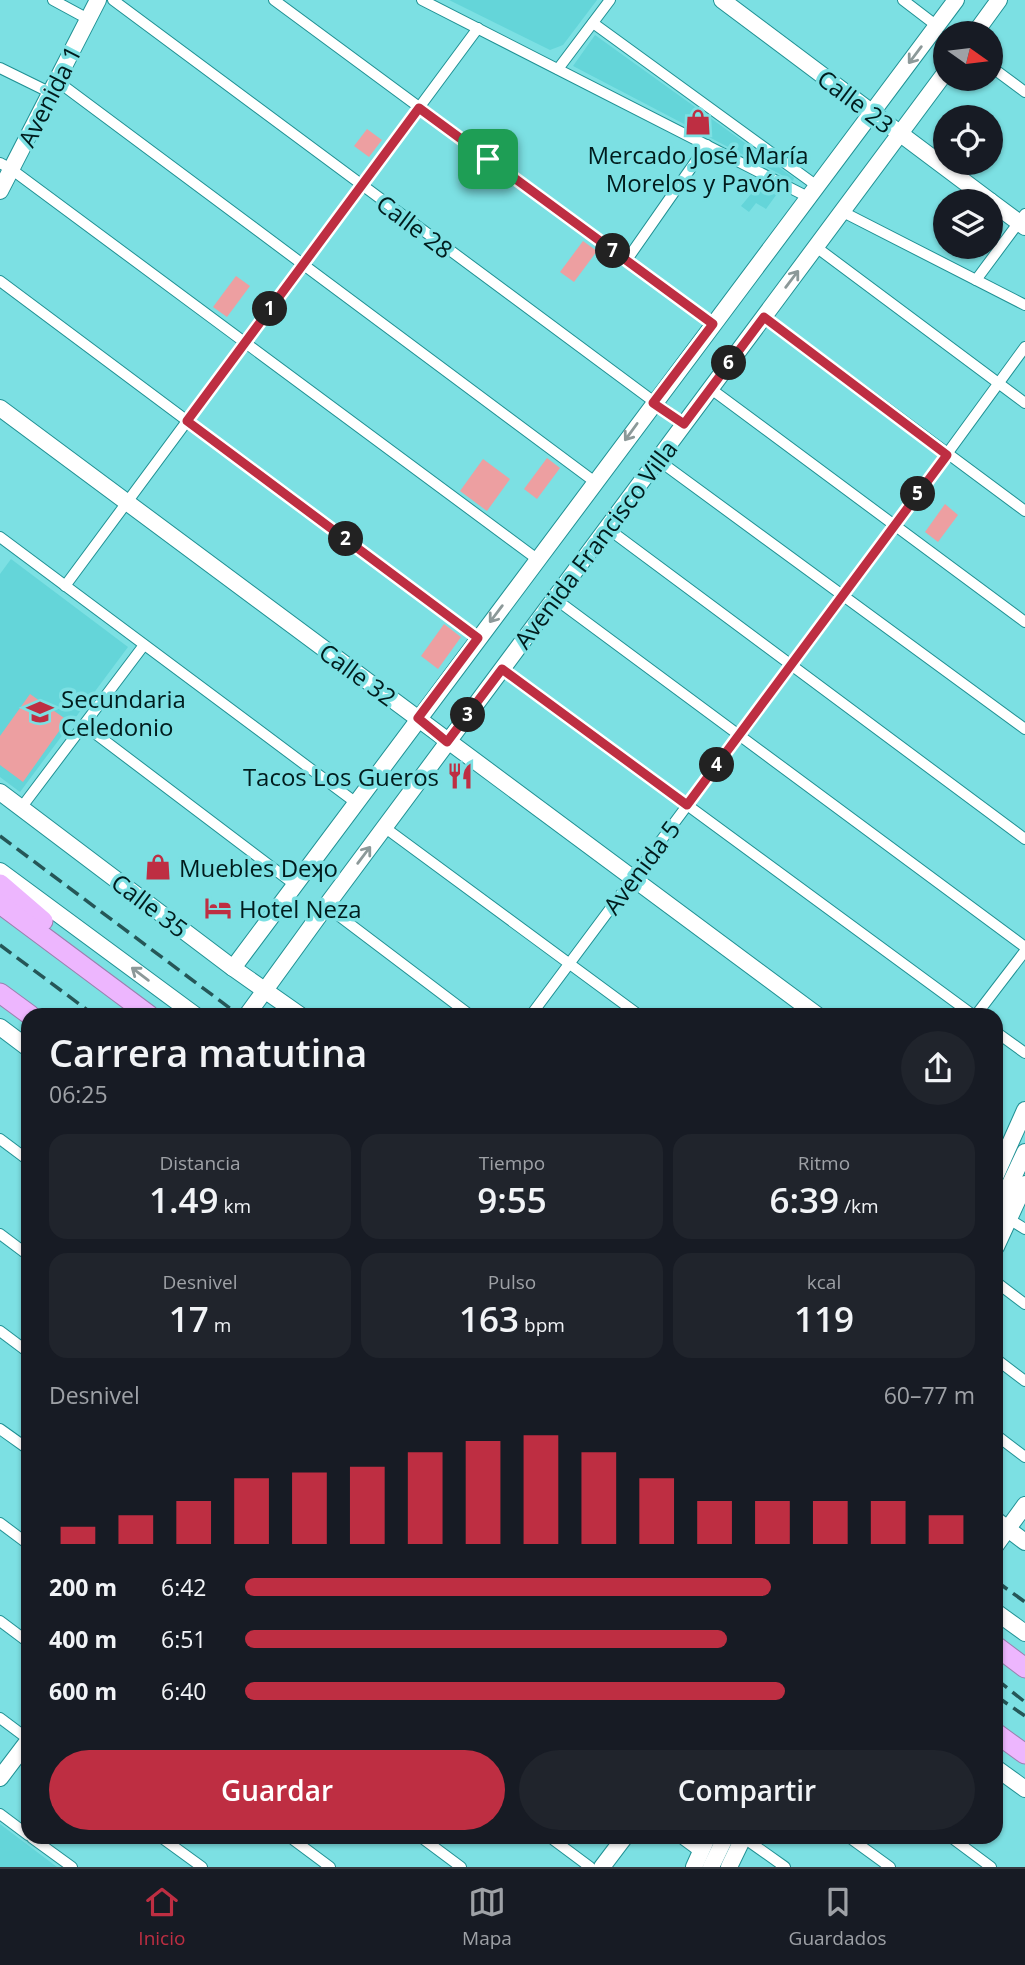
<!DOCTYPE html>
<html lang="es">
<meta charset="utf-8">
<style>
:root{--surface:#171b24;--page:#20242c;--text:#f1f3f6;--muted:#9ea1a6;--line:#363941;--accent:#be2e42}
body{margin:0;font-family:"Open Sans",sans-serif;background:var(--page);color:var(--text);height:100vh;display:flex;flex-direction:column;font-size:26px;white-space:nowrap}
*{box-sizing:border-box;margin:0}
p{font-size:23px;color:var(--muted)}
.icon{flex:none;width:38px;height:38px;fill:none;stroke:currentColor;stroke-width:2;stroke-linecap:round;stroke-linejoin:round}
.map{position:relative;flex:1;overflow:hidden}
.panel{position:absolute;left:21px;top:1008px;width:982px;height:836px;display:flex;flex-direction:column;background:var(--surface);border-radius:21px;box-shadow:0 2px 5px #0004}
.panel>*{flex:none}
.needle{width:46px;rotate:104deg}
.buttons{position:absolute;left:933px;top:21px;display:grid;gap:14px}
.buttons a{display:grid;place-items:center;width:70px;height:70px;border-radius:50%;background:var(--surface);box-shadow:0 2px 5px #0004;font-size:35px}
.pin{position:absolute;display:grid;place-items:center;width:60px;height:60px;color:#fff;margin:-30px;border-radius:14px;box-shadow:0 4px 10px #0006}
.km{position:absolute;width:35px;height:35px;margin:-18px;border-radius:50%;background:#222;color:#fff;font-size:19px;line-height:35px;text-align:center}
.round{display:grid;place-items:center;flex:none;width:74px;height:74px;border-radius:37px;background:var(--page)}
.headline{display:flex;align-items:center;justify-content:space-between;height:119px;padding:0 28px}
h1{font-size:38px;font-weight:600;line-height:52px}
.figures{display:grid;grid-template-columns:repeat(3,1fr);gap:10px;height:119px;padding:7px 28px}
.figures div{display:grid;align-content:center;border-radius:18px;background:var(--page);text-align:center}
.figures b{font-size:35px;font-weight:600}
.figures small{font-size:19px;font-weight:400}
.figures p{font-size:19px}
.chart{height:196px;padding:14px 28px}
.chart p{display:flex;justify-content:space-between}
.chart svg{width:100%;height:126px;margin-top:7px;stroke:var(--accent);stroke-width:6}
.button{display:flex;gap:14px;margin-top:auto;padding:14px 28px}
.button a{flex:1;height:80px;border-radius:42px;background:var(--accent);color:#fff;font-size:28px;font-weight:600;line-height:80px;text-align:center}
.button a+a{background:var(--page);color:var(--text)}
ul{padding:0 28px;list-style:none;font-size:23px}
li{display:grid;grid-template-columns:112px 84px 1fr;align-items:center;height:52px}
li i{height:18px;border-radius:9px;background:var(--accent)}
.tabs{display:flex;justify-content:space-around;align-items:center;height:98px;border-top:2px solid var(--line);background:var(--surface);font-size:19px;color:var(--muted)}
.tabs a{display:grid;justify-items:center;gap:4px}
.tabs .active{color:var(--accent)}
.map>svg:first-child{display:block}
</style>
<div class="map">
<svg width="1025" height="1867" viewBox="0 0 1025 1867">
<rect width="100%" height="100%" fill="#7ce0e3"/>
<!-- built -->
<g fill="#64d5d9">
<polygon points="449,0 597,0 563,45 550,50"/>
<polygon points="595,35 794,178 793,181 573,66"/>
<polygon points="761,182 779,191 766,209 756,203 749,212 741,206"/>
<polygon points="11,559 128,647 20,792 0,777 0,574"/>
<polygon points="0,1824 37,1852 57,1867 0,1867"/>
</g>
<!-- green -->
<g fill="#ed9fa1">
<polygon points="367,129 382,140 369,157 354,146"/>
<polygon points="583,241 597,251 574,282 560,272"/>
<polygon points="236,276 250,286 227,317 213,307"/>
<polygon points="547,458 560,468 537,499 524,489"/>
<polygon points="483,459 510,479 487,511 460,491"/>
<polygon points="945,504 958,515 938,542 925,532"/>
<polygon points="444,624 461,637 438,669 421,656"/>
<polygon points="30,694 67,720 23,782 0,765 0,736"/>
</g>
<g fill="none" stroke-linecap="round" stroke-linejoin="round">
<!-- street casing -->
<g stroke="#209194" stroke-width="12">
<g id="street">
<polyline points="53,0 88,19"/>
<polyline points="113,0 684,424"/>
<polyline points="274,0 713,324"/>
<polyline points="422,0 808,197"/>
<polyline points="903,0 937,26"/>
<polyline points="593,23 817,186"/>
<polyline points="990,66 1025,92"/>
<polyline points="0,68 51,93"/>
<polyline points="558,69 610,0"/>
<polyline points="57,81 595,482"/>
<polyline points="0,163 11,169 537,559"/>
<polyline points="843,212 1025,305"/>
<polyline points="816,247 1025,403"/>
<polyline points="626,261 707,145"/>
<polyline points="976,280 1025,214"/>
<polyline points="0,281 478,638"/>
<polyline points="764,317 1025,511"/>
<polyline points="711,389 1025,622"/>
<polyline points="658,460 1025,729"/>
<polyline points="607,528 1025,839"/>
<polyline points="0,537 355,802"/>
<polyline points="65,586 478,28"/>
<polyline points="554,598 1025,947"/>
<polyline points="502,669 973,1015"/>
<polyline points="84,725 294,884"/>
<polyline points="21,808 144,645"/>
<polyline points="384,827 639,1015"/>
<polyline points="326,906 470,1015"/>
<polyline points="531,1015 844,595 1025,347"/>
<polyline points="976,1015 1025,951"/>
<polyline points="996,1032 1025,1053"/>
<polyline points="0,1139 28,1160"/>
<polyline points="1009,1219 1025,1229"/>
<polyline points="0,1234 28,1255"/>
<polyline points="996,1282 1025,1304"/>
<polyline points="0,1331 28,1352"/>
<polyline points="996,1359 1025,1381"/>
<polyline points="0,1429 28,1449"/>
<polyline points="996,1435 1025,1457"/>
<polyline points="0,1523 28,1544"/>
<polyline points="0,1621 28,1642"/>
<polyline points="0,1718 28,1739"/>
<polyline points="0,1814 28,1835"/>
<polyline points="32,1838 72,1867"/>
<polyline points="162,1838 202,1867"/>
<polyline points="291,1838 330,1867"/>
<polyline points="422,1838 461,1867"/>
<polyline points="551,1838 590,1867"/>
<polyline points="681,1838 700,1852"/>
<polyline points="744,1838 785,1867"/>
<polyline points="850,1838 890,1867"/>
<polyline points="952,1838 991,1867"/>
</g>
</g>
<!-- secondary casing -->
<g stroke="#209194" stroke-width="18">
<g id="secondary">
<polyline points="722,0 990,201"/>
<polyline points="975,33 999,0"/>
<polyline points="0,191 98,0"/>
<polyline points="990,201 1025,227"/>
<polyline points="0,408 817,1015"/>
<polyline points="0,792 233,968 300,1015"/>
<polyline points="0,871 195,1015"/>
<polyline points="233,968 956,0"/>
<polyline points="247,1015 326,906 945,73"/>
<polyline points="0,1027 28,1048"/>
<polyline points="996,1175 1025,1110"/>
<polyline points="996,1214 1025,1152"/>
<polyline points="996,1247 1025,1184"/>
<polyline points="996,1520 1025,1542"/>
<polyline points="996,1545 1025,1505"/>
<polyline points="996,1612 1025,1633"/>
<polyline points="996,1768 1025,1789"/>
<polyline points="0,1778 28,1741"/>
<polyline points="602,1867 624,1838"/>
<polyline points="694,1867 707,1838"/>
<polyline points="711,1867 725,1838"/>
<polyline points="729,1867 743,1838"/>
</g>
</g>
<!-- highway casing -->
<g stroke="#9a80af" stroke-width="21">
<g id="highway">
<polyline points="0,884 43,921"/>
<polyline points="0,904 149,1015"/>
<polyline points="0,993 30,1015"/>
<polyline points="996,1646 1025,1668"/>
<polyline points="996,1733 1025,1754"/>
</g>
</g>
<!-- street -->
<use href="#street" stroke="#fff" stroke-width="10"/>
<!-- secondary -->
<use href="#secondary" stroke="#fff" stroke-width="16"/>
<!-- highway -->
<use href="#highway" stroke="#edb6fe" stroke-width="19"/>
<!-- rail -->
<g stroke="#255657" stroke-width="3.5" stroke-dasharray="14 7" stroke-linecap="butt">
<polyline points="0,836 239,1015"/>
<polyline points="0,945 94,1015"/>
<polyline points="996,1581 1025,1602"/>
<polyline points="996,1679 1025,1702"/>
<polyline points="996,1696 1025,1716"/>
</g>
</g>
<!-- one-way arrows -->
<defs><path id="oneway-shaft" d="M-6 0H5M1.5-3L5.5 0L1.5 3" fill="none" stroke-width="1.6" stroke-linecap="round" stroke-linejoin="round" transform="scale(1.75)"/></defs>
<g stroke="#8c9999">
<use href="#oneway-shaft" transform="translate(915 55) rotate(127)"/>
<use href="#oneway-shaft" transform="translate(792 279) rotate(-53)"/>
<use href="#oneway-shaft" transform="translate(631 432) rotate(126)"/>
<use href="#oneway-shaft" transform="translate(496 614) rotate(127)"/>
<use href="#oneway-shaft" transform="translate(364 855) rotate(-53)"/>
<use href="#oneway-shaft" transform="translate(140 974) rotate(-143)"/>
</g>
<g fill="none" stroke-linecap="round" stroke-linejoin="round">
<!-- route casing -->
<g stroke="#fff" stroke-width="14">
<polygon id="route" points="419,108 713,324 653,403 684,424 764,317 947,455 687,805 502,669 447,742 418,718 478,638 187,421"/>
</g>
<!-- route -->
<use href="#route" stroke="#be2e42" stroke-width="9"/>
</g>
<!-- icons -->
<defs>
<g id="shop-bare" transform="scale(2.1)"><path d="M-5-2.5h2.3a2.7 3.5 0 0 1 5.4 0H5L5.5 6h-11ZM-1.5-2.5h3a1.5 2.3 0 0 0-3 0Z" fill="#be2e42" stroke="#7ce0e3" stroke-width="2.5" paint-order="stroke"/></g>
<g id="school-bare" transform="scale(2.1)"><path d="M0-5L7-2L0 1L-7-2ZM-4 1L0 2.5L4 1V4Q0 6-4 4Z" fill="#be2e42" stroke="#7ce0e3" stroke-width="2.5" paint-order="stroke"/></g>
<g id="restaurant-bare" transform="scale(2.1)"><path d="M-5-6h1v4h1v-4h1v4h1v-4h1v5L-1.5 .5V6h-2V.5L-5-1ZM5-6V6H3V1.5H1.5Q1.5-4 5-6Z" fill="#be2e42" stroke="#7ce0e3" stroke-width="2.5" paint-order="stroke"/></g>
<g id="hotel-bare" transform="scale(2.1)"><path d="M-6-4.5h1.5V1H6V5H4.5V3h-9V5H-6ZM-4 0a1.8 1.8 0 1 1 3.6 0ZM.5 0V-2.5h3Q6-2.5 6 0Z" fill="#be2e42" stroke="#7ce0e3" stroke-width="2.5" paint-order="stroke"/></g>
</defs>
<g fill-rule="evenodd">
<use href="#shop-bare" x="698" y="122"/>
<use href="#school-bare" x="40" y="712"/>
<use href="#restaurant-bare" x="460" y="776"/>
<use href="#shop-bare" x="158" y="867"/>
<use href="#hotel-bare" x="218" y="908"/>
</g>
<g text-anchor="middle" dominant-baseline="central" stroke-width="7" stroke-linejoin="round" paint-order="stroke">
<!-- street labels -->
<g font-size="24" fill="#001c1d" stroke="#7ce0e3">
<text transform="translate(49 96) rotate(-63)">Avenida 1</text>
<text transform="translate(856 101) rotate(37)">Calle 23</text>
<text transform="translate(415 226) rotate(37)">Calle 28</text>
<text transform="translate(595 544) rotate(-53)">Avenida Francisco Villa</text>
<text transform="translate(358 674) rotate(36)">Calle 32</text>
<text transform="translate(641 867) rotate(-53)">Avenida 5</text>
<text transform="translate(150 905) rotate(37)">Calle 35</text>
</g>
<!-- poi labels -->
<g font-size="24" fill="#001c1d" stroke="#7ce0e3" text-anchor="start">
<text x="698" y="154" text-anchor="middle">Mercado José María<tspan x="698" dy="28">Morelos y Pavón</tspan></text>
<text x="61" y="698">Secundaria<tspan x="61" dy="28">Celedonio</tspan></text>
<text x="439" y="776" text-anchor="end">Tacos Los Gueros</text>
<text x="179" y="867">Muebles Deʞo</text>
<text x="239" y="908">Hotel Neza</text>
</g>
</g>
</svg>
<div class="buttons">
<a><svg class="needle" viewBox="-14 -14 28 28"><path d="M0-13l5 13h-10z" fill="#e53935"/><path d="M0 13l5-13h-10z" fill="#9ea1a6"/></svg></a>
<a><svg class="icon" aria-label="locate" viewBox="0 0 24 24"><circle cx="12" cy="12" r="6"/><path d="M12 2v4M12 18v4M2 12h4M18 12h4"/></svg></a>
<a><svg class="icon" aria-label="layers" viewBox="0 0 24 24"><path d="M12 4l9 5-9 5-9-5zM3 14l9 5 9-5"/></svg></a>
</div>
<div class="pin" style="left:488px;top:159px;background:#1e9e55"><svg class="icon" aria-label="arrive" viewBox="0 0 24 24"><path d="M6 21V4h12l-3 4 3 4H6"/></svg></div>
<b class="km" style="left:270px;top:309px">1</b>
<b class="km" style="left:346px;top:539px">2</b>
<b class="km" style="left:468px;top:715px">3</b>
<b class="km" style="left:717px;top:765px">4</b>
<b class="km" style="left:918px;top:494px">5</b>
<b class="km" style="left:729px;top:363px">6</b>
<b class="km" style="left:613px;top:251px">7</b>
<section class="panel">
<div class="headline"><div><h1>Carrera matutina</h1><p>06:25</p></div><a class="round"><svg class="icon" aria-label="share" viewBox="0 0 24 24"><path d="M12 15V3M7 8l5-5 5 5M5 13v7h14v-7"/></svg></a></div>
<div class="figures">
<div><p>Distancia</p><b>1.49<small> km</small></b></div>
<div><p>Tiempo</p><b>9:55</b></div>
<div><p>Ritmo</p><b>6:39<small> /km</small></b></div>
</div>
<div class="figures">
<div><p>Desnivel</p><b>17<small> m</small></b></div>
<div><p>Pulso</p><b>163<small> bpm</small></b></div>
<div><p>kcal</p><b>119</b></div>
</div>
<div class="chart"><p><span>Desnivel</span>60–77 m</p>
<svg viewBox="0 0 160 44" preserveAspectRatio="none"><path d="M5 44V38M15 44V34M25 44V29M35 44V21M45 44V19M55 44V17M65 44V12M75 44V8M85 44V6M95 44V12M105 44V21M115 44V29M125 44V29M135 44V29M145 44V29M155 44V34"/></svg>
</div>
<ul>
<li><b>200 m</b>6:42<i style="width:72%"></i></li>
<li><b>400 m</b>6:51<i style="width:66%"></i></li>
<li><b>600 m</b>6:40<i style="width:74%"></i></li>
</ul>
<div class="button"><a>Guardar</a><a>Compartir</a></div>
</section>
</div>
<nav class="tabs">
<a class="active"><svg class="icon" aria-label="home" viewBox="0 0 24 24"><path d="M3 11l9-7 9 7M6 9v11h12V9"/></svg>Inicio</a>
<a><svg class="icon" aria-label="map" viewBox="0 0 24 24"><path d="M3 6l6-2 6 2 6-2v14l-6 2-6-2-6 2zM9 4v14M15 6v14"/></svg>Mapa</a>
<a><svg class="icon" aria-label="saved" viewBox="0 0 24 24"><path d="M7 4h10v16l-5-4-5 4z"/></svg>Guardados</a>
</nav>
